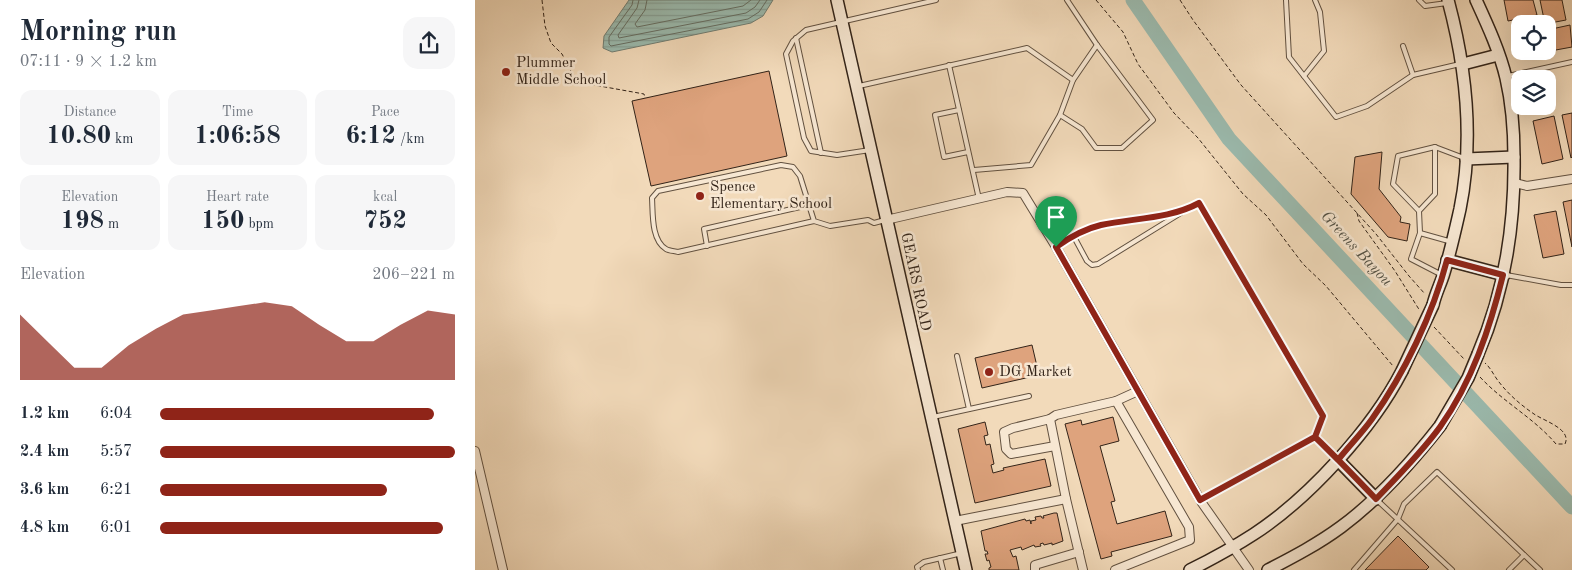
<!DOCTYPE html>
<meta charset="utf-8">
<style>
:root{--surface:#fff;--page:#f6f6f7;--text:#1f2937;--muted:#747a83;--accent:#8f2418}
body{margin:0;font-family:"Old Standard TT",serif;background:var(--page);color:var(--text);height:100vh;display:flex;flex-direction:column;font-size:19px;white-space:nowrap}
*{box-sizing:border-box;margin:0}
p{font-size:16px;color:var(--muted)}
.icon{flex:none;width:28px;height:28px;fill:none;stroke:currentColor;stroke-width:2;stroke-linecap:round;stroke-linejoin:round}
.map{position:relative;flex:1;overflow:hidden}
.sheet{display:flex;flex-direction:column;background:var(--surface);width:475px}
.sheet>*{flex:none}
.controls{position:absolute;left:1036px;top:15px;display:grid;gap:10px}
.controls a{display:grid;place-items:center;width:45px;height:45px;border-radius:10px;background:var(--surface);box-shadow:0 5px 20px #0002;font-size:25px}
.pin{position:absolute;display:grid;place-items:center;width:42px;height:42px;color:#fff;margin:-51px -21px;border-radius:50% 50% 50% 0;rotate:-45deg;box-shadow:0 0 5px #0007}
.pin .icon{rotate:45deg}
.round{display:grid;place-items:center;flex:none;width:52px;height:52px;border-radius:15px;background:var(--page)}
.head{display:flex;align-items:center;justify-content:space-between;height:85px;padding:0 20px}
h1{font-size:28px;font-weight:700;line-height:38px}
.figures{display:grid;grid-template-columns:repeat(3,1fr);gap:8px;height:85px;padding:5px 20px}
.figures div{display:grid;align-content:center;border-radius:12px;background:var(--page);text-align:center}
.figures b{font-size:25px;font-weight:700}
.figures small{font-size:14px;font-weight:400}
.figures p{font-size:14px}
.chart{height:140px;padding:10px 20px}
.chart p{display:flex;justify-content:space-between}
.chart svg{width:100%;height:90px;margin-top:5px;fill:var(--accent);opacity:.7}
ul{padding:0 20px;list-style:none;font-size:16px}
li{display:grid;grid-template-columns:80px 60px 1fr;align-items:center;height:38px}
li i{height:12px;border-radius:6px;background:var(--accent)}
main{display:flex;flex:1;min-height:0}
.map>svg:first-child{display:block}
</style>
<main>
<section class="sheet">
<div class="head"><div><h1>Morning run</h1><p>07:11 · 9 × 1.2 km</p></div><a class="round"><svg class="icon" aria-label="share" viewBox="0 0 24 24"><path d="M12 15V3M7 8l5-5 5 5M5 13v7h14v-7"/></svg></a></div>
<div class="figures">
<div><p>Distance</p><b>10.80<small> km</small></b></div>
<div><p>Time</p><b>1:06:58</b></div>
<div><p>Pace</p><b>6:12<small> /km</small></b></div>
</div>
<div class="figures">
<div><p>Elevation</p><b>198<small> m</small></b></div>
<div><p>Heart rate</p><b>150<small> bpm</small></b></div>
<div><p>kcal</p><b>752</b></div>
</div>
<div class="chart"><p><span>Elevation</span>206–221 m</p>
<svg viewBox="0 0 160 44" preserveAspectRatio="none"><path d="M0 44V12L10 25L20 38L30 38L40 27L50 19L60 12L70 10L80 8L90 6L100 8L110 17L120 25L130 25L140 17L150 10L160 12V44z"/></svg>
</div>
<ul>
<li><b>1.2 km</b>6:04<i style="width:93%"></i></li>
<li><b>2.4 km</b>5:57<i style="width:100%"></i></li>
<li><b>3.6 km</b>6:21<i style="width:77%"></i></li>
<li><b>4.8 km</b>6:01<i style="width:96%"></i></li>
</ul>
</section>
<div class="map">
<svg width="1097" height="570" viewBox="0 0 1097 570">
<defs>
<pattern id="water-rules" width="6" height="5" patternUnits="userSpaceOnUse" patternTransform="scale(1.25)"><rect width="6" height="5" fill="#9bbbaf"/><path d="M0 2.5h6" fill="none" stroke="#86a096"/></pattern>
</defs>
<rect width="100%" height="100%" fill="#f2daba"/>
<filter id="stains"><feTurbulence type="fractalNoise" baseFrequency=".004" numOctaves="4"/><feColorMatrix values="0 0 0 0 .2 0 0 0 0 .09 0 0 0 0 .02 0 0 0 .5 -.17"/></filter>
<radialGradient id="worn" r=".72"><stop offset=".6" stop-color="#630" stop-opacity="0"/><stop offset="1" stop-color="#630" stop-opacity=".3"/></radialGradient>
<!-- water -->
<polygon fill="url(#water-rules)" stroke="#717e73" points="154,0 298,0 288,16 276,23 137,52 128,48 129,36"/>
<g fill="none" stroke-linecap="round" stroke-linejoin="round">
<!-- shore -->
<g stroke="#666f64" stroke-width="1">
<polyline points="158,0 157,5 134,37 134,44 136,46 273,19 284,12 292,0"/>
<polyline points="164,0 162,8 143,35 144,38 271,13 280,7 285,0"/>
<polyline points="172,0 170,10 160,24 162,27 268,6 276,0"/>
</g>
<!-- river -->
<polyline stroke="#9bbbaf" stroke-width="15" points="658,0 754,139 1097,507"/>
</g>
<!-- building -->
<g fill="#dea37d" stroke="#322318">
<polygon points="1029,0 1058,0 1062,15 1033,21"/>
<polygon points="1065,0 1087,0 1091,20 1070,24"/>
<polygon points="1045,25 1045,51 1065,52 1045,57 1038,26"/>
<polygon points="1095,25 1097,47 1070,52 1072,51 1072,30"/>
<polygon points="294,71 312,156 176,186 157,101"/>
<polygon points="1097,113 1097,157 1096,158 1087,115"/>
<polygon points="1079,116 1088,159 1067,164 1058,121"/>
<polygon points="907,152 904,189 926,217 925,222 935,224 932,241 913,237 876,194 880,157"/>
<polygon points="1097,200 1097,247 1088,202"/>
<polygon points="1081,211 1089,254 1068,258 1059,215"/>
<polygon points="557,345 564,375 507,388 500,358"/>
<polygon points="638,417 644,441 625,446 640,501 636,502 642,524 690,511 697,536 636,552 637,556 626,559 590,424 606,420 607,425"/>
<polygon points="510,422 513,435 509,436 511,445 515,444 519,464 516,465 518,473 529,470 528,468 570,459 576,486 500,503 483,429"/>
<polygon points="579,513 582,513 588,541 577,545 577,543 569,545 568,543 565,544 566,546 560,547 559,545 547,550 546,547 535,550 538,557 541,556 544,570 514,570 514,568 516,567 514,560 512,561 510,554 513,554 512,551 510,551 506,531 550,519 551,521 555,520 556,524 556,521 561,520 560,517 566,516 567,518 569,518 568,516"/>
<polygon points="923,536 954,567 951,570 890,570"/>
</g>
<g fill="none" stroke-linecap="round" stroke-linejoin="round">
<!-- lane casing -->
<g stroke="#625140" stroke-width="6">
<g id="lane">
<polyline points="811,0 814,57 861,117 892,106 938,75 985,64"/>
<polyline points="944,0 950,6 972,3"/>
<polyline points="321,38 346,153"/>
<polyline points="928,46 938,75"/>
<polyline points="474,65 504,199"/>
<polyline points="829,76 849,51 845,12 840,0"/>
<polyline points="1033,76 1097,62"/>
<polyline points="384,86 552,48 598,80"/>
<polyline points="484,110 460,115 469,157 493,152"/>
<polyline points="585,115 607,129 621,148 647,148 678,120 622,45 592,0"/>
<polyline points="395,150 362,155 336,151 329,138 311,54 318,41 331,30 461,0"/>
<polyline points="499,170 556,165 585,115 598,80 622,45"/>
<polyline points="944,211 960,194 960,147"/>
<path d="M 339,221 L 325,176 L 318,167 L 306,165 L 183,191 L 177,198 C 178,213 176,240 191,249 C 194,251 200,251 203,252 L 339,221 L 355,226 L 393,220 L 399,223 L 410,220"/>
<polyline points="945,233 977,242"/>
<polyline points="598,235 612,261 617,265 623,264 709,211"/>
<polyline points="232,246 229,229 334,205"/>
<path d="M 581,247 C 595,237 609,229 626,225 C 658,218 695,219 724,203 L 848,416 L 840,437 L 862,460"/>
<polyline points="967,275 936,259 945,233 944,211 918,184 923,156 960,147 989,158"/>
<polyline points="1031,275 1086,285 1097,285"/>
<polyline points="482,356 494,409"/>
<polyline points="458,417 554,396"/>
<polyline points="725,500 840,437"/>
<polyline points="902,500 977,570"/>
<polyline points="465,558 468,570"/>
<polyline points="443,570 442,567 449,562 487,553"/>
<polyline points="879,570 923,519 929,504 962,472 1065,570"/>
<polyline points="1034,570 1049,555"/>
</g>
</g>
<!-- street casing -->
<g stroke="#625140" stroke-width="10">
<g id="street">
<polyline points="1040,183 1052,186 1097,179"/>
<polyline points="411,220 532,192 548,193 581,247 727,503 774,570"/>
<polyline points="575,419 538,428 529,432 531,449 536,454 580,446"/>
<polyline points="0,451 28,570"/>
<polyline points="591,499 575,419 581,415 641,401"/>
<polyline points="480,521 591,499 608,570"/>
<polyline points="560,570 560,565 604,552"/>
<polyline points="640,570 715,540 714,527 641,401 663,391"/>
</g>
</g>
<!-- secondary casing -->
<g stroke="#322318" stroke-width="14">
<g id="secondary">
<polyline points="362,0 491,570"/>
<path d="M 1001,0 C 1012,24 1025,52 1031,78 C 1037,104 1039,130 1039,157 C 1040,225 1030,291 1003,354"/>
<polyline points="988,64 1023,55"/>
<polyline points="991,159 1039,157"/>
<polyline points="972,260 1029,275"/>
<path d="M 958,305 C 960,295 965,285 968,276 C 975,254 980,231 985,209 C 999,140 991,67 973,0"/>
<polyline points="863,460 901,499"/>
<path d="M 715,570 C 737,559 759,547 779,534 C 834,498 897,429 927,371"/>
<path d="M 793,570 C 818,557 843,544 866,527 C 904,499 936,463 965,426"/>
</g>
</g>
<!-- path -->
<g stroke="#322318" stroke-width="1" stroke-dasharray="4 2.5" stroke-linecap="butt">
<polyline points="67,0 70,26 76,43 87,54 99,77 108,83 169,94 170,98"/>
<polyline points="621,0 648,32 663,64 699,113 723,138 768,194 791,215 828,264 851,286 918,366"/>
<polyline points="705,0 718,20 766,85 901,234 934,276 950,294"/>
<polyline points="882,213 884,221 920,271 945,311"/>
<polyline points="959,327 989,359"/>
<path d="M 1005,377 C 1028,402 1059,418 1081,444 L 1090,444 C 1097,429 1069,421 1059,414 C 1046,405 1034,395 1024,382 C 1019,376 1016,368 1010,363"/>
</g>
<!-- lane -->
<use href="#lane" stroke="#f7e7d2" stroke-width="4"/>
<!-- street -->
<use href="#street" stroke="#f7e7d2" stroke-width="8"/>
<!-- secondary -->
<use href="#secondary" stroke="#f7e7d2" stroke-width="11"/>
<!-- secondary-bridge casing -->
<g stroke="#322318" stroke-width="14" stroke-linecap="butt">
<g id="secondary-bridge">
<polyline points="927,371 958,305"/>
<polyline points="965,426 993,378 1003,354"/>
</g>
</g>
<!-- secondary-bridge -->
<use href="#secondary-bridge" stroke="#f7e7d2" stroke-width="11"/>
</g>
<g fill="none" stroke-linecap="round" stroke-linejoin="round">
<!-- route casing -->
<g stroke="#fff" stroke-width="10">
<path id="route" d="M 581,247 C 595,237 609,229 626,225 C 658,218 695,219 724,203 L 848,416 L 840,437 L 863,460 C 874,446 887,433 897,419 C 929,374 958,314 972,260 L 1028,275 C 1015,328 997,382 965,427 C 946,453 923,476 901,499 C 881,478 861,457 840,437 L 725,500 L 581,247"/>
</g>
<!-- route -->
<use href="#route" stroke="#8f2418" stroke-width="6"/>
</g>
<!-- markers -->
<g fill="#8f2418" stroke="#f7e7d2" stroke-width="2">
<circle cx="31" cy="72" r="5"/>
<circle cx="225" cy="196" r="5"/>
<circle cx="514" cy="372" r="5"/>
</g>
<g text-anchor="middle" dominant-baseline="central" stroke-width="5" stroke-linejoin="round" paint-order="stroke">
<!-- poi labels -->
<g font-size="15" fill="#322318" stroke="#f7e7d2" text-anchor="start">
<text x="41" y="63">Plummer<tspan x="41" dy="17">Middle School</tspan></text>
<text x="235" y="187">Spence<tspan x="235" dy="17">Elementary School</tspan></text>
<text x="524" y="372">DG Market</text>
</g>
<!-- street labels -->
<g font-size="15" fill="#322318" stroke="#f7e7d2">
<text transform="translate(440 282) rotate(78)">GEARS ROAD</text>
</g>
<!-- water labels -->
<g font-size="16" font-style="italic" fill="#525145" stroke="#f7e7d2">
<text transform="translate(881 249) rotate(47)">Greens Bayou</text>
</g>
</g>
<rect width="100%" height="100%" filter="url(#stains)"/>
<rect width="100%" height="100%" fill="url(#worn)"/>
</svg>
<div class="controls">
<a><svg class="icon" aria-label="locate" viewBox="0 0 24 24"><circle cx="12" cy="12" r="6"/><path d="M12 2v4M12 18v4M2 12h4M18 12h4"/></svg></a>
<a><svg class="icon" aria-label="layers" viewBox="0 0 24 24"><path d="M12 4l9 5-9 5-9-5zM3 14l9 5 9-5"/></svg></a>
</div>
<div class="pin" style="left:581px;top:247px;background:#1e9e55"><svg class="icon" aria-label="arrive" viewBox="0 0 24 24"><path d="M6 21V4h12l-3 4 3 4H6"/></svg></div>
</div>
</main>
